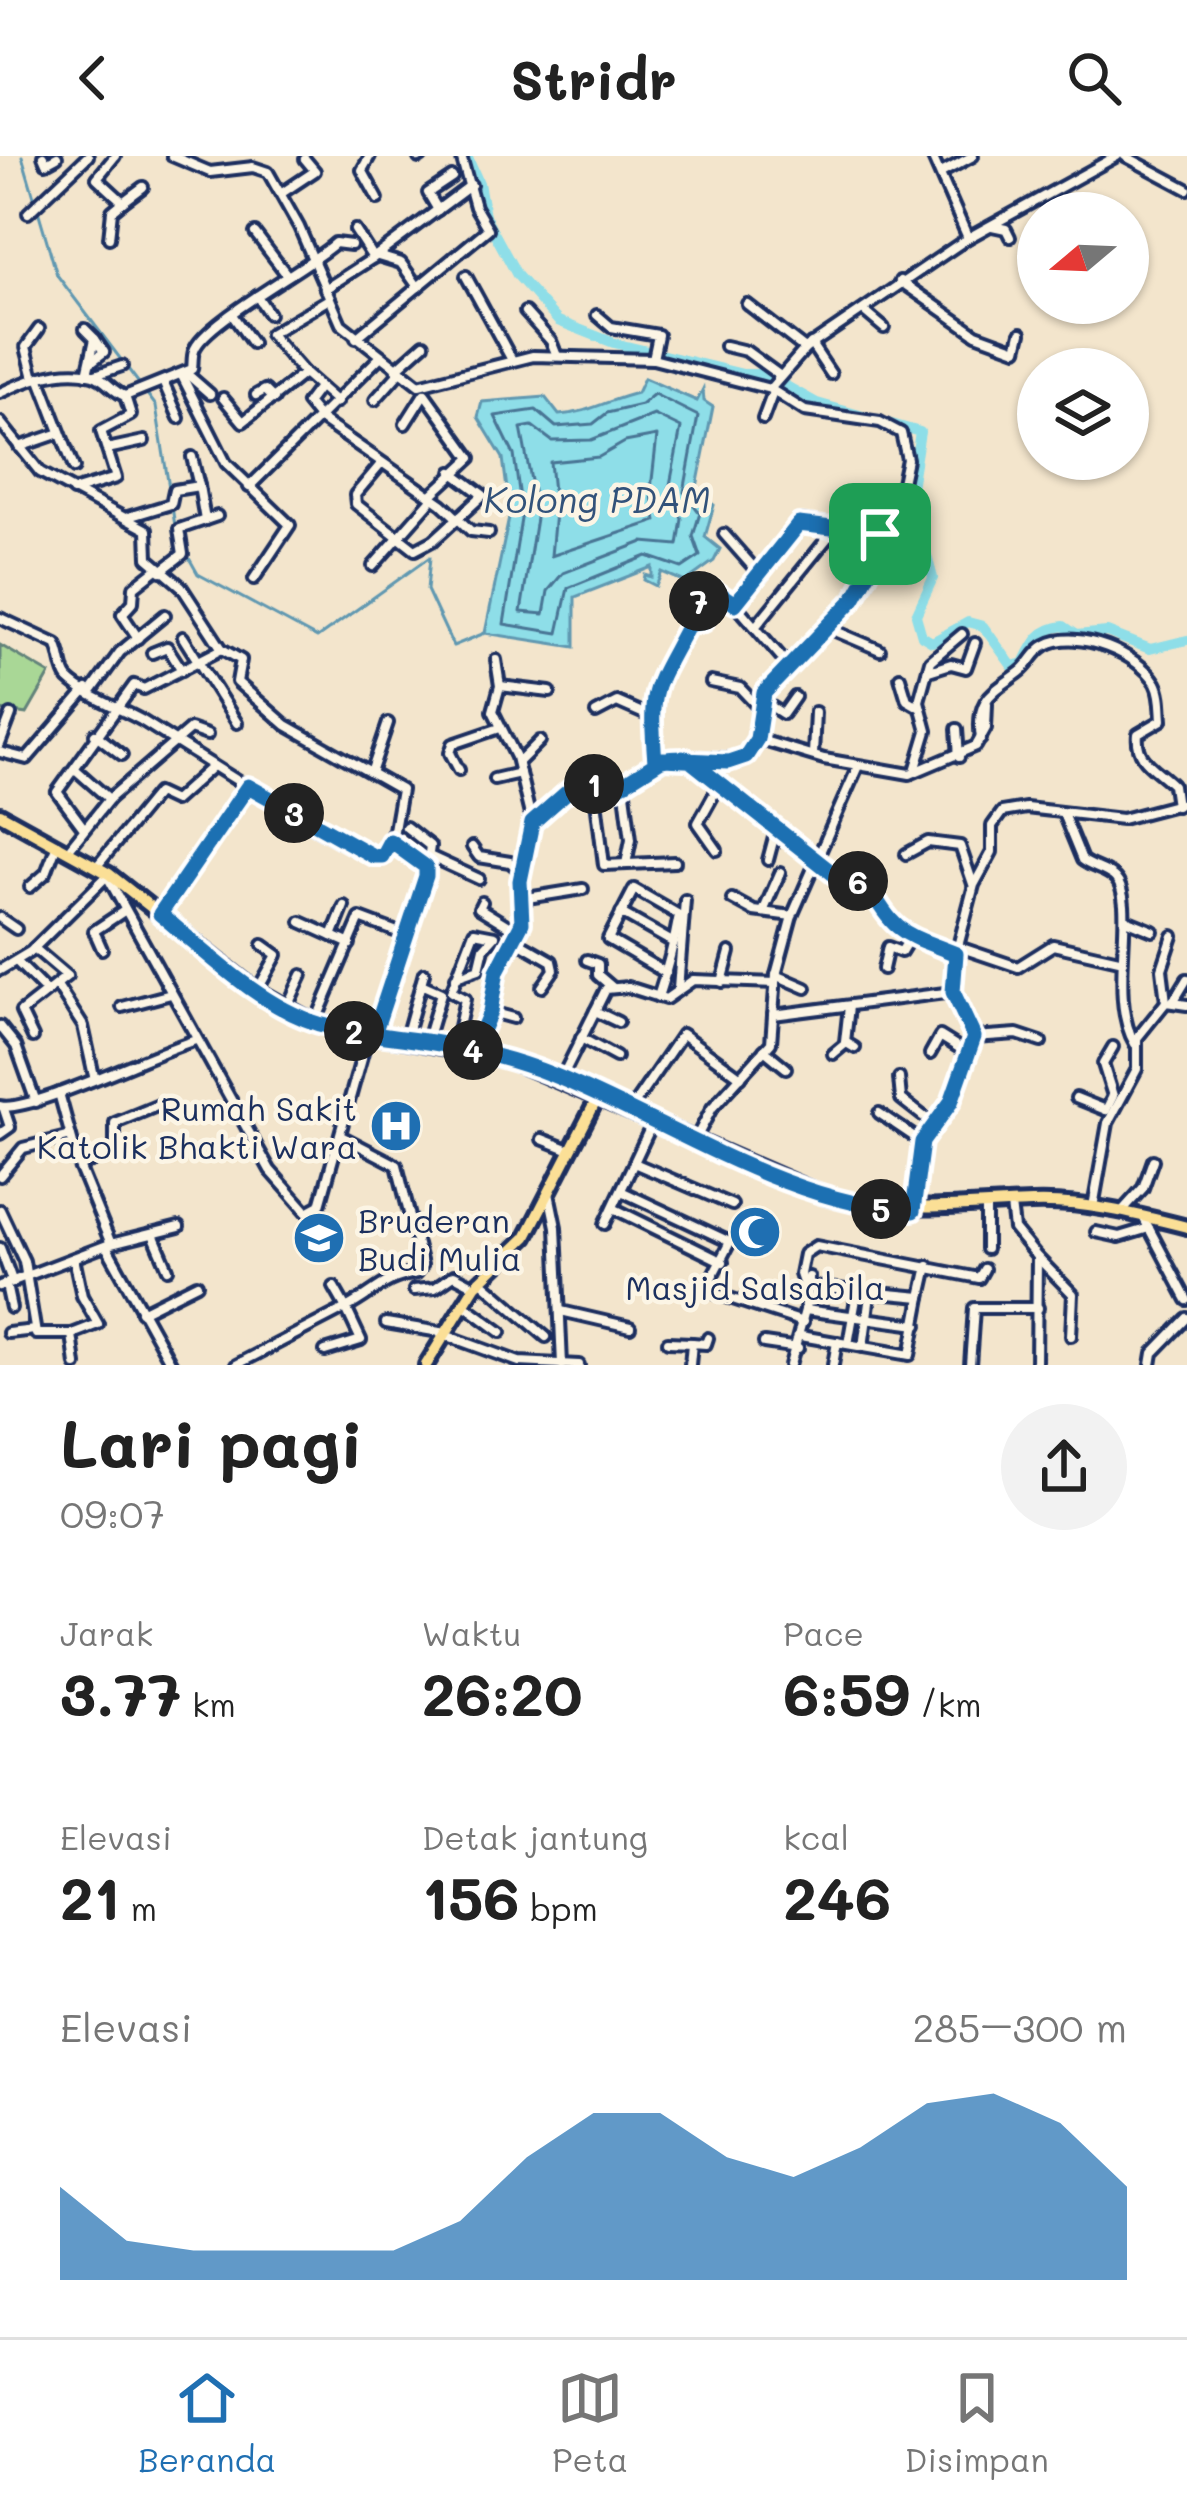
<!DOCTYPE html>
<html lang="id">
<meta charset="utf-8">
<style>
:root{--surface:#fff;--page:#f2f2f2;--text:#222;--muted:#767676;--line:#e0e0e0;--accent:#1f6fb2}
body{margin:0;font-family:Mali,sans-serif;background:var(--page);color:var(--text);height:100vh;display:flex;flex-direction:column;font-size:45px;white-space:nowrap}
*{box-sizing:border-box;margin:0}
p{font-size:39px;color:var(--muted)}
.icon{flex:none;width:66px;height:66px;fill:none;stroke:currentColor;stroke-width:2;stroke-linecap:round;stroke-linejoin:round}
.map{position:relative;height:1209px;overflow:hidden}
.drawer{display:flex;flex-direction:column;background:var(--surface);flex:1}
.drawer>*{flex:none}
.needle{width:78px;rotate:251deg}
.fabs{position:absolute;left:1017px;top:36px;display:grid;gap:24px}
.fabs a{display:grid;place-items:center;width:132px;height:132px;border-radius:50%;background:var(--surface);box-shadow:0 3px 9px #0004;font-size:60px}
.pin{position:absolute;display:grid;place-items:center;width:102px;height:102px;color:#fff;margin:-51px;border-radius:24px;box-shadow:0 6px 18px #0006}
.km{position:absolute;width:60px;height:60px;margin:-30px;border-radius:50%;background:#222;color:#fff;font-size:33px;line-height:60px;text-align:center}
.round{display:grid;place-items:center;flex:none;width:126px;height:126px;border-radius:63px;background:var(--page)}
.overview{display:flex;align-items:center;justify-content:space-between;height:204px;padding:0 60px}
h1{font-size:66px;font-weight:700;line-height:90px}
.figures{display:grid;grid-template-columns:repeat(3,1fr);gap:18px;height:204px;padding:12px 60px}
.figures div{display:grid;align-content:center}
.figures b{font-size:60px;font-weight:700}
.figures small{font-size:33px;font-weight:400}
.figures p{font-size:33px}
.chart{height:336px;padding:24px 60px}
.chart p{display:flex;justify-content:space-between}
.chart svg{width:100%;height:216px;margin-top:12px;fill:var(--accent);opacity:.7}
header{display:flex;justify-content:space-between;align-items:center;height:156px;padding:0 60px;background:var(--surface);font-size:54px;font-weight:700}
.tabs{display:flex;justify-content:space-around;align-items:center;height:168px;border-top:3px solid var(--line);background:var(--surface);font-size:33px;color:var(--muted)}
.tabs a{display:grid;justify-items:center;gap:6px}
.tabs .selected{color:var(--accent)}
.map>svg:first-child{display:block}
</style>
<header><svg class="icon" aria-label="back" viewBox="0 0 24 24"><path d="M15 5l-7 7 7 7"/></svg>Stridr<svg class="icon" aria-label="search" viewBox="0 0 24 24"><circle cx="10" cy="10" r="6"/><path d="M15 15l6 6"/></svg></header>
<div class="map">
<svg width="1187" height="1209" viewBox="0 0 1187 1209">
<rect width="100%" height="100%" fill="#f3e5cc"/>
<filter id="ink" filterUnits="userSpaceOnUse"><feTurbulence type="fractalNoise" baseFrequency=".00833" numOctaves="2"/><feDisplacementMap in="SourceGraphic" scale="24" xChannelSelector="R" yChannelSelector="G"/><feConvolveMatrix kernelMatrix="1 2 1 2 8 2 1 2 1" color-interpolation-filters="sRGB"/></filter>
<g filter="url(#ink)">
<!-- green -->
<polygon fill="#a9d796" stroke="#62837a" stroke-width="3" points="0,489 50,518 27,558 0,554"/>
<!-- water -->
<path fill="#8edee8" stroke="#6098b1" stroke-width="3" d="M 644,222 L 697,245 L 703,233 L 704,245 L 713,251 L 696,336 L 714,349 L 705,381 L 720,393 L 714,405 L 685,426 L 662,416 L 656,430 L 644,424 L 645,419 L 652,421 L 652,411 L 575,441 L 575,491 L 485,477 L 510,357 L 503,302 L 478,261 L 482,246 L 545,241 L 559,259 C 589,257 608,244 637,237 Z"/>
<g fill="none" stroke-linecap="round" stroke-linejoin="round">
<!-- shore -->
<g stroke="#497595" stroke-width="3">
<polygon points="654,238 698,260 684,336 700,357 693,380 700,400 682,412 647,400 568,432 558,477 504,468 522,357 514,299 495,260 536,254 556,271 593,268 607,257 641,249"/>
<polygon points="654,259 681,272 669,334 682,363 678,389 643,386 563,417 548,435 544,458 521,456 537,356 521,272 532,270 552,285 591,284"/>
<polygon points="657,280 651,333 656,365 551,400 555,356 550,306 599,301 625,286"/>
</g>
<!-- stream -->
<g stroke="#6098b1" stroke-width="3">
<polyline points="22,0 57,119 156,250 176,376"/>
<polyline points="185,395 198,418 317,482 430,401 427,434 453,490 485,477"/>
</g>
<!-- river -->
<path stroke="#8edee8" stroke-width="10" d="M 467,0 L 479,27 L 485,60 L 517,119 L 558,165 L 614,187 L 743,218 L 765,218 L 817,247 L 920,276 L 910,338 L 933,422 L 916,459 L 922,480 L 932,486 L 968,466 L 983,470 L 1012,510 L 1024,507 C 1034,486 1039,473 1064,470 L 1077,479 L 1107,476 L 1150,493 L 1187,484"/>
<!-- minor casing -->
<g stroke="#1b2f5e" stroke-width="16">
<g id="minor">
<polyline points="43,0 46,7 57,1"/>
<polyline points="172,0 210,16 253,11 268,16 299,71 341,168 419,229 533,200 653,203 770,233 805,255 880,266 901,277 907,303 895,360 866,427 770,529 760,546 757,583 741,603 670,602 617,632 579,628 532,667 521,725 522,767 497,815 491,856 474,894"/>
<polyline points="370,0 362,14 378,43"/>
<polyline points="1125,0 1187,33"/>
<polyline points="419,2 422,0"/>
<polyline points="943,16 973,0"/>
<polyline points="282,37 315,15 305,3"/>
<polyline points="123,46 143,31"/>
<polyline points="438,54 428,37 452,21"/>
<polyline points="28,57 88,0"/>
<polyline points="1052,57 1078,47"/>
<polyline points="992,70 1006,73 1010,81"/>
<polyline points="355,74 373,102 471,29"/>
<polyline points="255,77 287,119"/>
<polyline points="109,82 112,55 123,46 97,22 115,0"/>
<polyline points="968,82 1117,0"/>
<polyline points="378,100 401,107 418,131"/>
<polyline points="466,120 512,204"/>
<polyline points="900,125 976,178 1017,193 1021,177"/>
<polyline points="325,133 373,102"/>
<polyline points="257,140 269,158"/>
<polyline points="747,148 805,193"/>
<polyline points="864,155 884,172"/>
<polyline points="525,156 551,185 557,200"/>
<polyline points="597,159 611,171 658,179 653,203"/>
<polyline points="233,160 252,187"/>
<polyline points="85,173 95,183 87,218"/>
<polyline points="356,182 488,73 475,51 461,0"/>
<polyline points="811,188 831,218"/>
<polyline points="725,190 746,195 779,219"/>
<polyline points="91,206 104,196 95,183"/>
<polyline points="396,213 424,188"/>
<polyline points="186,217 210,238"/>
<polyline points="304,217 337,246"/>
<polyline points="95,219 122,210"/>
<polyline points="182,220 226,307 290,369 254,423"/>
<polyline points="39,221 74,312"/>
<polyline points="34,222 26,191 39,173"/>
<polyline points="164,228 179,262"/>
<polyline points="319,231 307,247 320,263 442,348 471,375 489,377"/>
<polyline points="770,233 805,193 968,82 932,0"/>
<path d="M 0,237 C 25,225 64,210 93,219 C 106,223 113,236 125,240 L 192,213 C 193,207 192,201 194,195 C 202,167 311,110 335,87 L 351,89"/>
<polyline points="425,238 471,302 430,340"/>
<polyline points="256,239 265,234 274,243"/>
<polyline points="223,242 243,266 304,217 270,178 329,143"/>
<polyline points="375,244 400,216"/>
<polyline points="763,263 773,236"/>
<polyline points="0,266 40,316 147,374 148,402 181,430 222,493"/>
<polyline points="405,268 424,238"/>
<polyline points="19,291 60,277"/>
<polyline points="107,293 144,285"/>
<polyline points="192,301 199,330"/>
<polyline points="381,308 355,339 356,348 415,394 434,384 483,339 452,316"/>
<polyline points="249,331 380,201"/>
<polyline points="73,335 116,322 101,275 131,259 125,240"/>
<polyline points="128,361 171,348 174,334 199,330 205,364"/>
<polyline points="724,378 761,420"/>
<polyline points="373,410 433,342"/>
<polyline points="161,415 183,398 179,373 217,360"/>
<path d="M 0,462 L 56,488 C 62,498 61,515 68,523 C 85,540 120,552 141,564 C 217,611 292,663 373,701 L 381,700 L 394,674 L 401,634 L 286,569 L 237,526 L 241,504 L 222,493 L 144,533 L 134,529 L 57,636 L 83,671"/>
<polyline points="756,470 834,374"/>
<polyline points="826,471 880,494"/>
<polyline points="183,481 237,567"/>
<polyline points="138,482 122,458 133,446 134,431 157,413"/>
<polyline points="152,497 167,491 182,514"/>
<polyline points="496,504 500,530"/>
<path d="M 788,509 L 735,448 L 802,365 C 828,370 865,372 888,382"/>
<polyline points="929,515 951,508 966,512 975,487"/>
<polyline points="900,521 907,544 919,551"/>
<polyline points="711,526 740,532 759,552"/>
<polyline points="91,536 120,496 165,459"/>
<polyline points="761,544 783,558 795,541"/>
<polyline points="596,557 617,546 649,560"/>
<polyline points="957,573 959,601"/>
<polyline points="95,578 122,599"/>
<polyline points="757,583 824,603 910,618 976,590 986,572 987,548"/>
<path d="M 981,583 C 975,541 993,537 1020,516 C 1031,508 1034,495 1046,489 C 1078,472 1139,498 1156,527 C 1162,538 1161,553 1162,564 L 1138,578 C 1135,605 1156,612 1173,629 L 1176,650"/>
<polyline points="0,588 11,559"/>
<polyline points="0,596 27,603 87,533"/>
<polyline points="813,599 815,556"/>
<path d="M 689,605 L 836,720 L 869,731 C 896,781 908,778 956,798 L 953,836 L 974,881 L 951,946 L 922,986 L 913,1054"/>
<path d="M 655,606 C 649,533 655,533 688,469 L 703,467 L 707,456 L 696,448 L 714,435 L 735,448"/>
<polyline points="518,607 540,585"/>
<polyline points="75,613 109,643"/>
<polyline points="459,614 450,597 453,588 500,572"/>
<polyline points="915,615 927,575 919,545 930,505 962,478"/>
<polyline points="371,617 388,567"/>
<polyline points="494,623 520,617"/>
<polyline points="594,628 604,709 675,706"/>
<polyline points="624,629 631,683 626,708"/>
<path d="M 1064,660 L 1082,704 C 1092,712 1106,713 1115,722 C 1139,747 1106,839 1135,888"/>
<polyline points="532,667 516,601 493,555 500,530 550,536"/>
<polyline points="406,671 430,690 428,704"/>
<polyline points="472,691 479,701 510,706 522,716"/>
<polyline points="69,693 109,643 190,573 207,579"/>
<polyline points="717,694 698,667 718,631"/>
<polyline points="906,698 928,686 960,690 973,728"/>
<polyline points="429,700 479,723"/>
<polyline points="768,704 776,674"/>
<polyline points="97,710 157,637 174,645 213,610"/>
<polyline points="107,720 270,1014 307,1056 320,1049 368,878"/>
<polyline points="30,731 46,717 57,688"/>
<polyline points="521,743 583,733"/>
<polyline points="732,743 754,755 792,760"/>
<polyline points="482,746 479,752 518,776"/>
<polyline points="763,756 780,717"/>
<polyline points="621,757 674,787"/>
<polyline points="160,758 248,630"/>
<polyline points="0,762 16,773"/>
<polyline points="1126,764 1153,775"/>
<polyline points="301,766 350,788"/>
<polyline points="332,780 344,750"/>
<polyline points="515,784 552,805 554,814 542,831"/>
<polyline points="959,791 1018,811 1053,789 1119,804"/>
<polyline points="102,793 94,775 124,755"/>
<polyline points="956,798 974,729 992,696 992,670 1002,656 1026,652 1122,663 1187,646"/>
<polyline points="587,804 598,808 598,819 612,831"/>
<polyline points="16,805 42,831"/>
<polyline points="883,813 888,791 901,796 909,783"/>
<polyline points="0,814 30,796 106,721"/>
<polyline points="776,819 806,832"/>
<polyline points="722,826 730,796"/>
<polyline points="421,828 441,837 427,884"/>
<polyline points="58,831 83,870 94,920"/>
<polyline points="678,833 685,744"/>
<polyline points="257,835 277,799 263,789"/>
<path d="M 658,841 C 667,814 674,787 679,759 L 634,733 L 608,783 L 666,817"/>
<polyline points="1166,846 1162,813 1173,780"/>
<polyline points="1173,846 1187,823"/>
<polyline points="849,850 845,886 855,892"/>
<polyline points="122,851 171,838"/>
<polyline points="287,851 302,819"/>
<polyline points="595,855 618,866"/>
<polyline points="491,856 513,862"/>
<polyline points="773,859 953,836"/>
<polyline points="315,867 360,762 408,780"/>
<polyline points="0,870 16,890 36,946"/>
<polyline points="373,878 426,720 426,711 390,685"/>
<polyline points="33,881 21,856 67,820 34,792"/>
<polyline points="406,881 424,817"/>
<polyline points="974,881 1017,878 1041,886"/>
<polyline points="581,882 616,901"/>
<polyline points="455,889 465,843 451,836 474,776 495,780 484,792 479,813 456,821"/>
<polyline points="764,894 786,912"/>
<polyline points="833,898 845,888"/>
<polyline points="930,898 940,880 969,898"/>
<polyline points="899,922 901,943 933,968"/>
<polyline points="561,923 606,833 628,831 666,843 693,824 776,827"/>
<polyline points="59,937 79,1010 111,1088 179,1071"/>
<polyline points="1076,942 1106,954"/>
<path d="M 0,950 C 28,958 156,895 196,884"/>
<polyline points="630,954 682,878 741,921"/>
<polyline points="1106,954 1113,940 1103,908 1113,891"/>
<polyline points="879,957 922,986"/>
<polyline points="0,978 10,971 4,953"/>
<polyline points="542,983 570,994"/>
<polyline points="695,984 712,952 771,887 776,819 792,760 858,610"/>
<polyline points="634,1007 732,1049"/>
<polyline points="79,1010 115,995 115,967 164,947"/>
<polyline points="0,1020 23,992 71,980"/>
<polyline points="621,1035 730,1086 705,1134"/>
<polyline points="549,1037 556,1071 562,1209"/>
<polyline points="1011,1049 1014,1073 1037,1101 1036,1209"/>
<polyline points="986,1051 986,1093"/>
<polyline points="1093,1051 1108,967 1137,913 1137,882 1166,846 1187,849"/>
<polyline points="613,1052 723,1106"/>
<polyline points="0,1054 24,1105 36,1178 72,1178 76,1209"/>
<polyline points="1122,1055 1143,1032 1153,1004"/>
<polyline points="1143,1061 1187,1144"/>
<polyline points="605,1068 653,966"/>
<polyline points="1096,1076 1119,1081 1149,1072"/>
<polyline points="153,1078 168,1113"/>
<polyline points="106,1090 172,1209"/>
<polyline points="0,1092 13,1127"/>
<polyline points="1038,1102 1073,1138 1071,1180"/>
<polyline points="928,1110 921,1141 804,1130 800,1118 804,1098 816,1090 979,1122 984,1113"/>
<polyline points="480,1124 546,1181"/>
<polyline points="6,1129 11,1152"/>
<polyline points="0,1130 110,1088"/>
<path d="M 334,1131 L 346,1152 C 376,1136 383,1122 417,1117 L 422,1109 L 397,1009 L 343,981"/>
<polyline points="696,1131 803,1166"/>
<polyline points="414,1134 435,1132 454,1119 475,1130"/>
<polyline points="463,1148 501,1176"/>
<polyline points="805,1154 809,1121"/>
<polyline points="561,1155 630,1171"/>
<polyline points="141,1156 197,1128"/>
<polyline points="386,1167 446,1177"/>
<polyline points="8,1177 35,1174"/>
<polyline points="72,1178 98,1168 82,1140 74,1102"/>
<polyline points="445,1179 519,1206 579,1209"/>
<polyline points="801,1180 910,1199 921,1141"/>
<polyline points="668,1186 692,1187"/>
<polyline points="764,1187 798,1192"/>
<polyline points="848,1188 857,1137"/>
<polyline points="863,1191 870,1139"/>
<polyline points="236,1209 346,1152 361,1184 325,1195"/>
<polyline points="690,1209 692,1187 706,1188 708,1182"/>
<polyline points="790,1209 805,1154 917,1169"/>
<polyline points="833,1209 837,1186"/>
<polyline points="970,1209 974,1152 1038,1152"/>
<polyline points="1151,1209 1153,1197 1187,1162"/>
</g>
</g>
<!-- major casing -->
<g stroke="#1b2f5e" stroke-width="20">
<g id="major">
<path d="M 0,658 L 109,718 L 253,832 L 315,867 L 510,904 L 828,1041 C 899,1059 960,1049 1031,1047 C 1084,1045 1136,1058 1187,1071"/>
<polyline points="426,1209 475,1130 526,1081 599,939"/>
</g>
</g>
<!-- minor -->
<use href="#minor" stroke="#fcf5e5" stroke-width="8"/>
<!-- major -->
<use href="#major" stroke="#fbdf96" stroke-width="10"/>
</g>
</g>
<g fill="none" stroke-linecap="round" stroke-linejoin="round" filter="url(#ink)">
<!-- route casing -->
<g stroke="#fff" stroke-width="24">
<path id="route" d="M 880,378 L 888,382 L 854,443 L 764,537 L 757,583 L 746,600 L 728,606 L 663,603 L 617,632 L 575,629 L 532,667 L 520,725 L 522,767 L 497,815 L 490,856 L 474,894 C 423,881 370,882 319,868 C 260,850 207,797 160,758 L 248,630 L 373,700 L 382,700 L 390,685 L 426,711 L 426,720 L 374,878 C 435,887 494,895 553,919 C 665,964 790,1050 913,1055 L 922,986 L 951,946 L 974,881 L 953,836 L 956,798 C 908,778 895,781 869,730 L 836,720 L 687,602 C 675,602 666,602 655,606 C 649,528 653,536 688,469 L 704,466 L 707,456 L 697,447 L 714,434 L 735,448 L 799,368 L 880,378"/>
</g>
<!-- route -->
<use href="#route" stroke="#1f6fb2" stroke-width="15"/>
</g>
<!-- icons -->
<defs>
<g id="hospital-disc" transform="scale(2.7)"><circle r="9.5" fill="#1f6fb2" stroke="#fcf5e5"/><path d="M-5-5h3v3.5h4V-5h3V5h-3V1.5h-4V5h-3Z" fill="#fff"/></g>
<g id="mosque-disc" transform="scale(2.7)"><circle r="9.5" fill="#1f6fb2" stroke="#fcf5e5"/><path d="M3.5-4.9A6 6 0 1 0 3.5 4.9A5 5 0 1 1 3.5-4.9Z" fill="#fff"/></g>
<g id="university-disc" transform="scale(2.7)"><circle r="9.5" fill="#1f6fb2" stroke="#fcf5e5"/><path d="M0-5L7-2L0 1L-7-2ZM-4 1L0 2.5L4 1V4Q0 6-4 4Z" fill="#fff"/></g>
</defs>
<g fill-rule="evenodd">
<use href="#hospital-disc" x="396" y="970"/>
<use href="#mosque-disc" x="755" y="1076"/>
<use href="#university-disc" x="319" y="1082"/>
</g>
<g text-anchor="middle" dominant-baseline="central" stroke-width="9" stroke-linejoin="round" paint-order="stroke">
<!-- poi labels -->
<g font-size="33" fill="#1b2f5e" stroke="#fcf5e5" text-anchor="end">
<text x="357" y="951">Rumah Sakit<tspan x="357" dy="38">Katolik Bhakti Wara</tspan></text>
<text x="358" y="1063" text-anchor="start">Bruderan<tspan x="358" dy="38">Budi Mulia</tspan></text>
<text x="755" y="1130" text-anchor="middle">Masjid Salsabila</text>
</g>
<!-- water labels -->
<g font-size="36" font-style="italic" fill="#32527a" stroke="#fcf5e5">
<text x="597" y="342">Kolong PDAM</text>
</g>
</g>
</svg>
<div class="fabs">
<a><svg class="needle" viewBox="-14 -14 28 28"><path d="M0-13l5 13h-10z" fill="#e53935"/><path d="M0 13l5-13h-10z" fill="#767676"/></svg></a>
<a><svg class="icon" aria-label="layers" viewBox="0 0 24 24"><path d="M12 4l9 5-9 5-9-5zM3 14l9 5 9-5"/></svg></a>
</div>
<div class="pin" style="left:880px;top:378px;background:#1e9e55"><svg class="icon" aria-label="arrive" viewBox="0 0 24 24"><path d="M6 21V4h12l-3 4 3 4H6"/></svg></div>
<b class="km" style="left:594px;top:628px">1</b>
<b class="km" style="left:354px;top:875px">2</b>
<b class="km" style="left:294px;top:657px">3</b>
<b class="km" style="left:473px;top:894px">4</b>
<b class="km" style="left:881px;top:1053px">5</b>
<b class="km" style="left:858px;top:725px">6</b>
<b class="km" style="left:699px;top:445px">7</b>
</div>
<section class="drawer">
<div class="overview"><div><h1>Lari pagi</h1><p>09:07</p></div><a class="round"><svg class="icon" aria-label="share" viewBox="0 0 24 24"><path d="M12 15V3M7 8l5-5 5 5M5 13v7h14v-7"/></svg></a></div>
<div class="figures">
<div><p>Jarak</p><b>3.77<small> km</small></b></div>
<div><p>Waktu</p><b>26:20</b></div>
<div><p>Pace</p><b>6:59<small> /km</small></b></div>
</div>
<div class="figures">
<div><p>Elevasi</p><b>21<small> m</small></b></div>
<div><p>Detak jantung</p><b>156<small> bpm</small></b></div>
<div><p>kcal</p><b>246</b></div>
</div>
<div class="chart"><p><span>Elevasi</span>285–300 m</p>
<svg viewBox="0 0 160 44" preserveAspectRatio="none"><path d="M0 44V25L10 36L20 38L30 38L40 38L50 38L60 32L70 19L80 10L90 10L100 19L110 23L120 17L130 8L140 6L150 12L160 25V44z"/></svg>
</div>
</section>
<nav class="tabs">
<a class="selected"><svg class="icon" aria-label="home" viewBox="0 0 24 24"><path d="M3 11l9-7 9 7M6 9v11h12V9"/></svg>Beranda</a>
<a><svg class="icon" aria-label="map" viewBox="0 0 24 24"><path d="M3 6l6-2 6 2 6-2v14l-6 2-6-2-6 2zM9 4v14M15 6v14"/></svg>Peta</a>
<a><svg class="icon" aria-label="saved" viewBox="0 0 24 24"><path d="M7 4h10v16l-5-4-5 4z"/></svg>Disimpan</a>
</nav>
